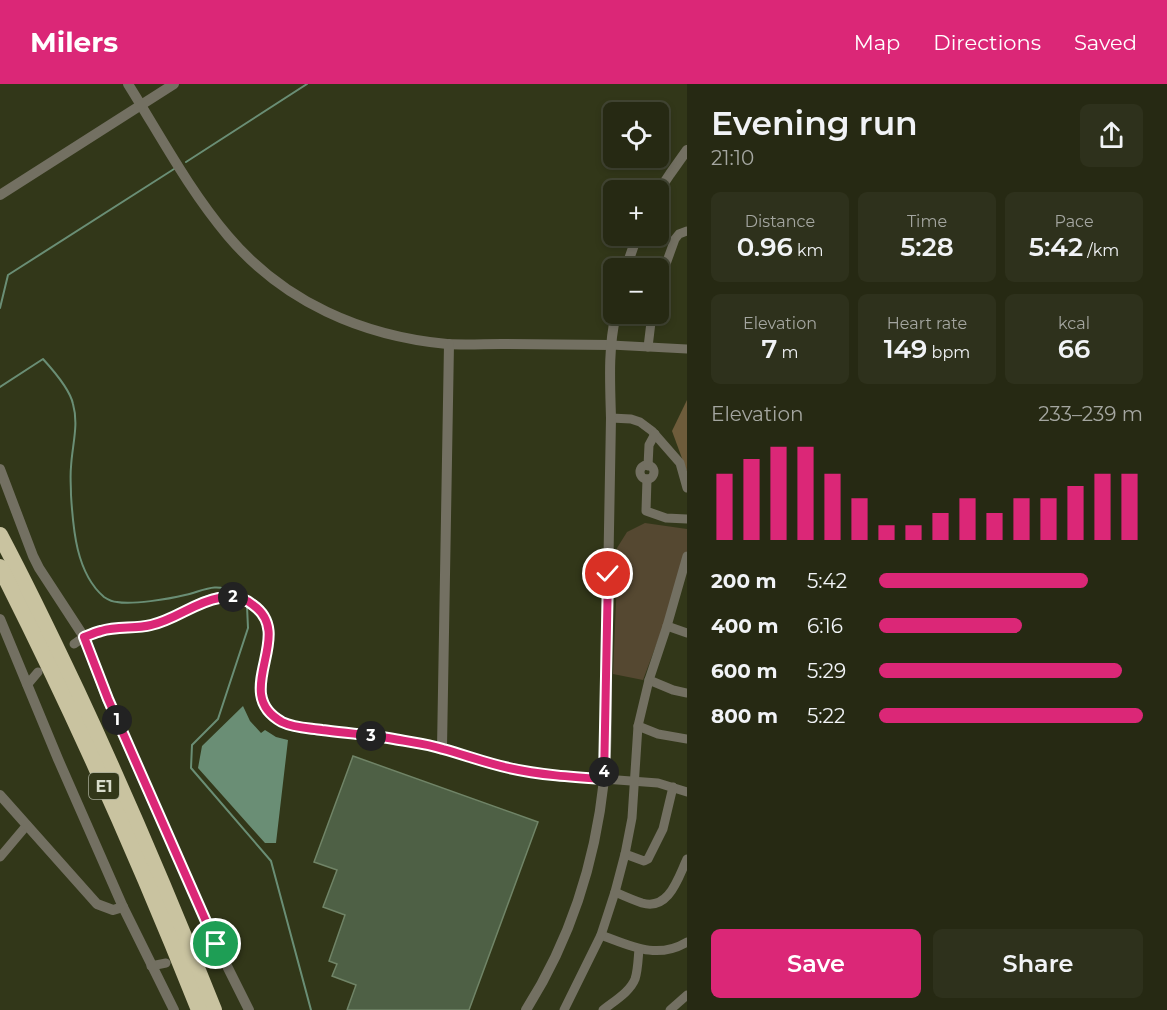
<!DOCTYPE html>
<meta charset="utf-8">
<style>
:root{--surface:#262913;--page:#2e311c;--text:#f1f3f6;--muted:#a4a6a0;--line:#424533;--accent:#db2777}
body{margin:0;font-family:Montserrat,sans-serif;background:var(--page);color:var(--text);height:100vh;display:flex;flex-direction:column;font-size:22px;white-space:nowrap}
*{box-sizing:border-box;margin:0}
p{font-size:20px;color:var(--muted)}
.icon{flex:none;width:33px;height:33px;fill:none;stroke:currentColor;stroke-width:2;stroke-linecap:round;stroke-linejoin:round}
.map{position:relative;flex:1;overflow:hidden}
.drawer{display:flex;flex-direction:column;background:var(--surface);width:480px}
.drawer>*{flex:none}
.fabs{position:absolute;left:603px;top:18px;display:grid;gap:12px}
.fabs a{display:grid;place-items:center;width:66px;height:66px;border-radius:9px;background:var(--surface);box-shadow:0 3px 9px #0003,0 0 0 2px var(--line);font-size:30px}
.pin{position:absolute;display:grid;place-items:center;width:51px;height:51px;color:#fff;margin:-26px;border:3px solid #fff;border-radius:50%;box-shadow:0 2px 6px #0007}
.km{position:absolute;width:30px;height:30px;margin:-15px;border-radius:50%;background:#222;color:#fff;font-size:16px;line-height:30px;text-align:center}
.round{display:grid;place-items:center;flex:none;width:63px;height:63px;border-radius:9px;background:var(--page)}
.summary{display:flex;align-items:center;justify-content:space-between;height:102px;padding:0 24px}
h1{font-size:33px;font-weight:600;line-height:45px}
.metrics{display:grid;grid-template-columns:repeat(3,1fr);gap:9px;height:102px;padding:6px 24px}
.metrics div{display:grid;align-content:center;border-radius:9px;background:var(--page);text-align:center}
.metrics b{font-size:26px;font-weight:600}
.metrics small{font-size:16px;font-weight:400}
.metrics p{font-size:16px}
.chart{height:168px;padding:12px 24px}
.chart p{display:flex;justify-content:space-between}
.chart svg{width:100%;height:108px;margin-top:6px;stroke:var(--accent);stroke-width:6}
.primary-button{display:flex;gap:12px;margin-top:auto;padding:12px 24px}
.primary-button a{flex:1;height:69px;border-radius:9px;background:var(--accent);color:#fff;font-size:24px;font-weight:600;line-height:69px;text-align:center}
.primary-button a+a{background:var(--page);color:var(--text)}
ul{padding:0 24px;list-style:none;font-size:20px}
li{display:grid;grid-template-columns:96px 72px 1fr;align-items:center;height:45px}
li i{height:15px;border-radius:8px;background:var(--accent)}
header{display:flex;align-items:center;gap:36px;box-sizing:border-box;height:84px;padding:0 30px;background:var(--accent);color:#fff}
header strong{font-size:28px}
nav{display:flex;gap:33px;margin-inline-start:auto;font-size:21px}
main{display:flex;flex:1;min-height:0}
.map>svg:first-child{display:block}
</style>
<header>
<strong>Milers</strong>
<nav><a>Map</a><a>Directions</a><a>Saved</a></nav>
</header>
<main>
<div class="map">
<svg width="687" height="926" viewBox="0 0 687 926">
<rect width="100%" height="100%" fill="#323719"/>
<!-- green -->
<polygon fill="#554831" points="645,439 687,445 687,467 684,472 664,540 643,596 613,590 617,496 617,464 627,448"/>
<!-- forest -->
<polygon fill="#6e5c3b" points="687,316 687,388 672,347"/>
<!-- water -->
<polygon fill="#6a8e75" points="243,622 250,637 261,649 265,646 276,653 288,656 276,759 265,759 198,684 202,662"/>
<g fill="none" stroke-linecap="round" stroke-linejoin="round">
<!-- stream -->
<g stroke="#6a8e75" stroke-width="2">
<polyline points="186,78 307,0"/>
<polyline points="0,224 8,191 174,85"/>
<path d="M 0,303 L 43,275 C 53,286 70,305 73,320 C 79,341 72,362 71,383 C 70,392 71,402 71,411 C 73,444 76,489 104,513 C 107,515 113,518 117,518 C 132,521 169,515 185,511 C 203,507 215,498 233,508"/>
<polyline points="247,522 248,544 218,635 192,661 191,684 271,777 311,926"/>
</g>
</g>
<!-- building -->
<polygon fill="#4e6045" stroke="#708467" stroke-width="1.5" points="353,672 538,738 469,926 347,926 356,901 332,892 337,880 329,877 345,831 323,823 337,786 314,778"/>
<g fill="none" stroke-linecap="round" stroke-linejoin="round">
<!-- minor-tunnel -->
<polyline stroke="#4b5034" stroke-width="9" stroke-dasharray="9 4.5" stroke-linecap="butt" points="188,870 216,860"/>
<!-- minor -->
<g stroke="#737062" stroke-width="9">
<polyline points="658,202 675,155 679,150 687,147"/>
<polyline points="611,261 687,265"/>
<polyline points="648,263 652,230"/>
<polyline points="611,334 631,335 640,338 652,347 680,379 687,404"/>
<circle cx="647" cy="388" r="7"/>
<polyline points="648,382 649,361 655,350"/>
<polyline points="647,395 646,427 666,434 687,435"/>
<polyline points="667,542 687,549"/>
<polyline points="74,560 84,553"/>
<polyline points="649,596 673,606 687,609"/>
<polyline points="27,601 38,588"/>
<polyline points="638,642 658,650 687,655"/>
<polyline points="604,695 658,699 687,708"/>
<polyline points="625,770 644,777 648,775 663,745 673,703"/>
<polyline points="0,773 27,741"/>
<path d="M 615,808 C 624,812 633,816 642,819 C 669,827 678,794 687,775"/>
<path d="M 601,851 C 631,862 657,876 687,858"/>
<polyline points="151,882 166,879"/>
<polyline points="564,926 601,851 615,808 625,770 632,734 638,642 649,596 667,542 687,472"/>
<path d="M 603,926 C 614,917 630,908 635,895 C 638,886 638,875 639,865"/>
<polyline points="670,926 687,911"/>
</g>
<!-- tertiary -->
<g stroke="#737062" stroke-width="10">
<path d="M 128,0 C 160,51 189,106 228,152 C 284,218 362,252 447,260 C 465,261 484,260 502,260 C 538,260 574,261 611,261"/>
<polyline points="658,108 670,90 687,66"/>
<polyline points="0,111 174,0"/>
<polyline points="626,184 637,152"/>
<polyline points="0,385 33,472 39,484 84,553 107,615 216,860 249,926"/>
<polyline points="0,535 58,675 123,823 174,926"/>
<path d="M 84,553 C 90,551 96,548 101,547 C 117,542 135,545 151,541 C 175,536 196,517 219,513 C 231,511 243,513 253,520 C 297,552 229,609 282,638 C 292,644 306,644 317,645 C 343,649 369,651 394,655 C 410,658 428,660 443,665 C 465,671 486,679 509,684 C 540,691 572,693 604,695"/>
<polyline points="442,664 449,260"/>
<polyline points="0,711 97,820 113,826 123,823"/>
<path d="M 526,926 C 571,855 595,780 604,696 C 609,650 606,602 607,556 C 609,482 610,408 611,334 C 610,298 608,264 616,230"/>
</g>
<!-- motorway -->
<g stroke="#c9c3a0" stroke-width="16">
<path d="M 0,451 C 27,502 52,554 77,607 C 126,712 171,818 214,926"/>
<path d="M 0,483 C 73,627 139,775 199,926"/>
</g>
</g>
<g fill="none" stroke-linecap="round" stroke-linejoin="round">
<!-- route casing -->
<g stroke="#fff" stroke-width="12">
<path id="route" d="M 216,860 L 108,615 L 84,553 C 90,551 96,548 101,547 C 117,542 135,545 151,541 C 175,536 195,518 219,514 C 231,511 243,513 253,521 C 297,552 229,609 282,638 C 294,644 309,644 322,646 C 346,649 370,651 394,655 C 410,658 428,660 443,665 C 465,671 486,679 509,684 C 540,691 572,693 604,695 L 608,490"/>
</g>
<!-- route -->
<use href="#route" stroke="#db2777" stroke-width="8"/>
</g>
<g text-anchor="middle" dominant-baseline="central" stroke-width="5" stroke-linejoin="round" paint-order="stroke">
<!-- shield labels -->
<rect fill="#323719" stroke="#a6aa96" stroke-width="1.5" x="89" y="689" width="30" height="26" rx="4.5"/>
<g font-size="16" font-weight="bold" fill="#d8dccb">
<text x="104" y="702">E1</text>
</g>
</g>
</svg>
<div class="fabs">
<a><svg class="icon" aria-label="locate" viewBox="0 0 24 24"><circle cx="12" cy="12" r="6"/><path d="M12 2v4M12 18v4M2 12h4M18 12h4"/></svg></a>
<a>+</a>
<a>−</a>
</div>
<div class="pin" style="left:216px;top:860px;background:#1e9e55"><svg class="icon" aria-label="arrive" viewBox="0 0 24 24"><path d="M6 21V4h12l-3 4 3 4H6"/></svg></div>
<div class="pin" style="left:608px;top:490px;background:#d93025"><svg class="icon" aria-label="check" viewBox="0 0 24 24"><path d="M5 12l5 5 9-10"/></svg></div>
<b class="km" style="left:117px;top:636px">1</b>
<b class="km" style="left:233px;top:513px">2</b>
<b class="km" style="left:371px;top:652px">3</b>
<b class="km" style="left:604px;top:688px">4</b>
</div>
<section class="drawer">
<div class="summary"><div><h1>Evening run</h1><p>21:10</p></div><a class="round"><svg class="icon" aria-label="share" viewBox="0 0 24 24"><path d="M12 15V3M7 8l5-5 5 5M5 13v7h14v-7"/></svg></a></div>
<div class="metrics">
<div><p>Distance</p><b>0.96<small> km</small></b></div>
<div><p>Time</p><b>5:28</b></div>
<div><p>Pace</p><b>5:42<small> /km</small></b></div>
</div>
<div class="metrics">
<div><p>Elevation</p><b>7<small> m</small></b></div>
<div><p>Heart rate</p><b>149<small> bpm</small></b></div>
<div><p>kcal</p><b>66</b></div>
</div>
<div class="chart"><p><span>Elevation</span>233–239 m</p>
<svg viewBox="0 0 160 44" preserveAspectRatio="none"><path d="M5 44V17M15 44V11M25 44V6M35 44V6M45 44V17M55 44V27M65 44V38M75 44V38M85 44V33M95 44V27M105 44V33M115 44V27M125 44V27M135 44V22M145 44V17M155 44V17"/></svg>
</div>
<ul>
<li><b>200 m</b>5:42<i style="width:79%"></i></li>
<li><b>400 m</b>6:16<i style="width:54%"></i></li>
<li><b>600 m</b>5:29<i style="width:92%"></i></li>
<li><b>800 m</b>5:22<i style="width:100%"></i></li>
</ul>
<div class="primary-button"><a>Save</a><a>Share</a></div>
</section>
</main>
